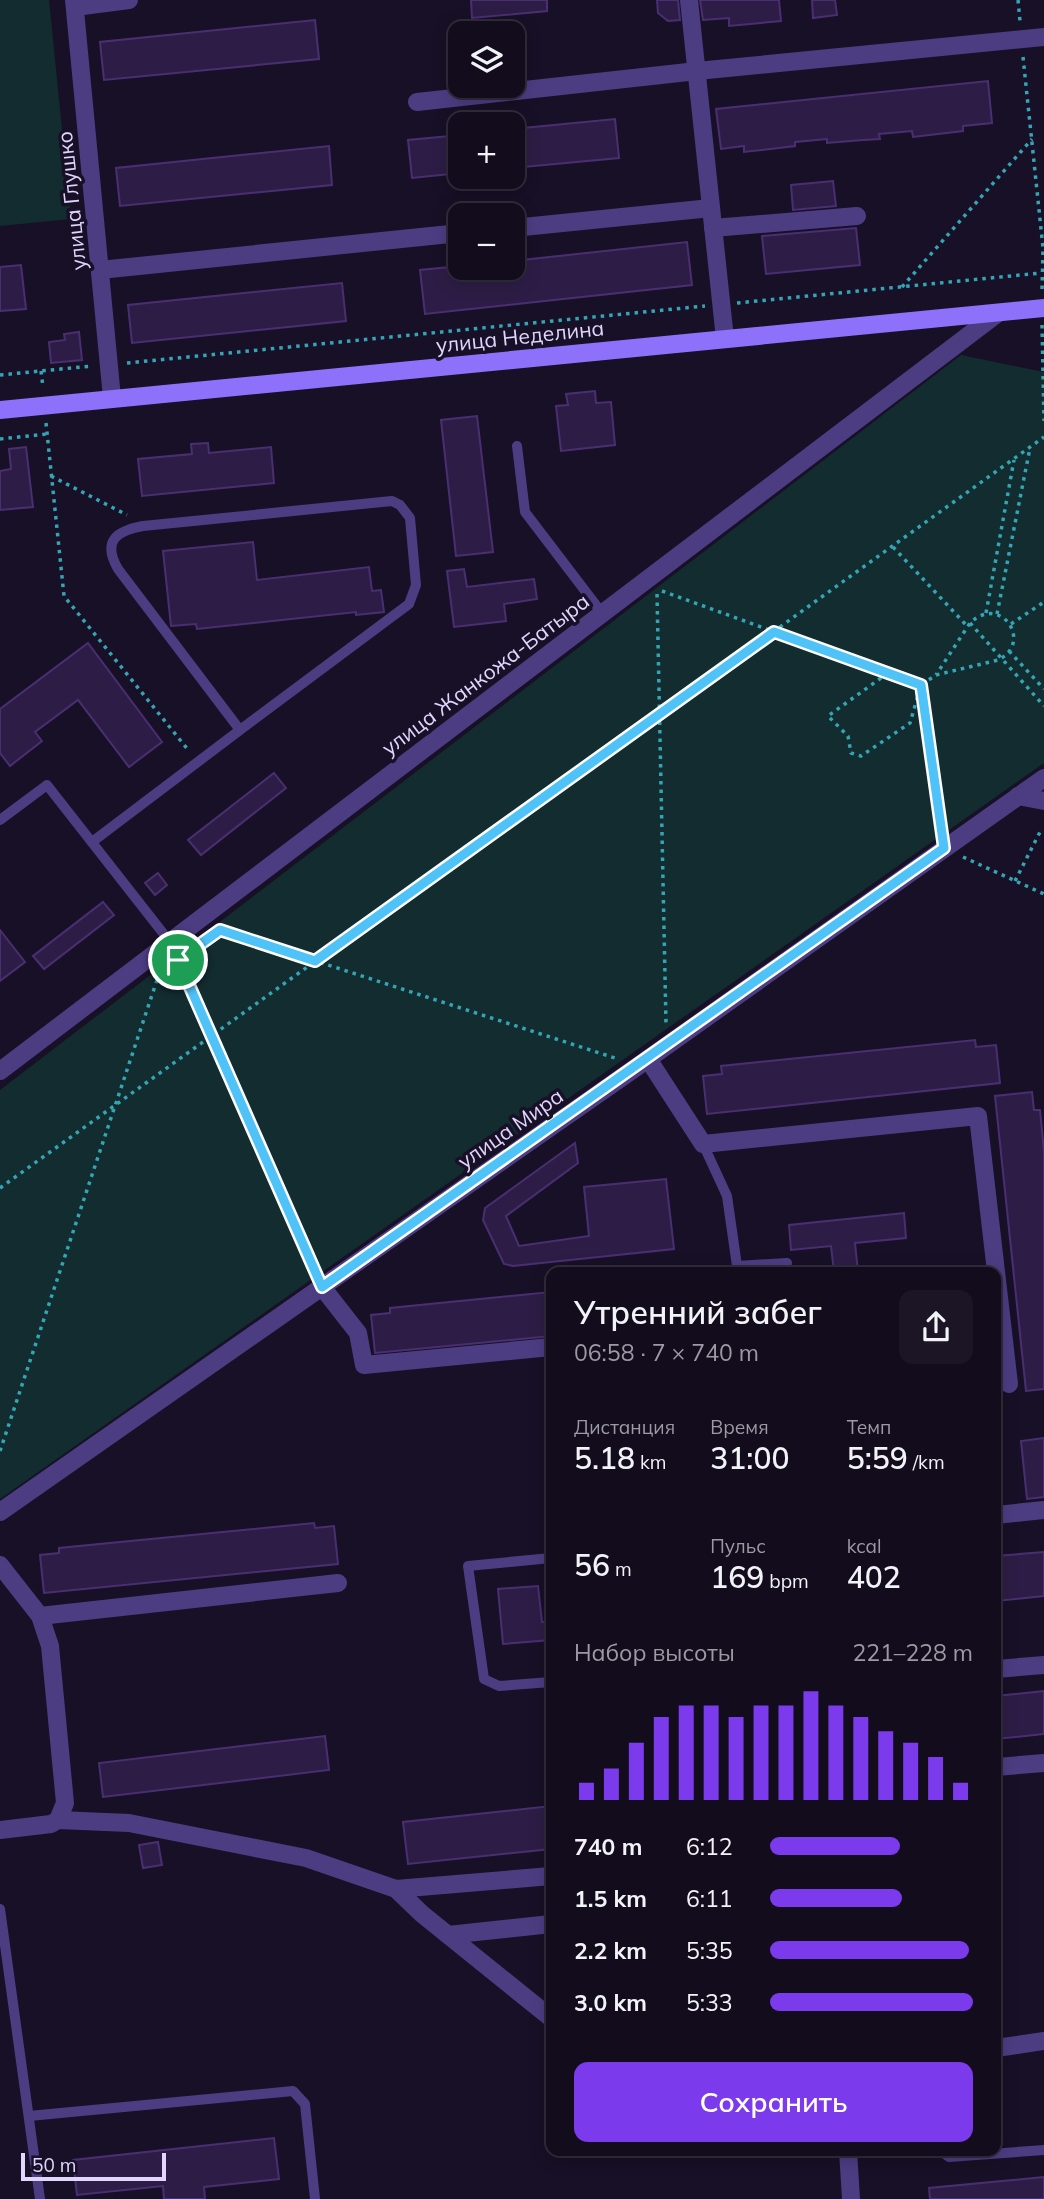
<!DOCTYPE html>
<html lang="ru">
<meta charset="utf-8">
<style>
:root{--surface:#120c1c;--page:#1b1525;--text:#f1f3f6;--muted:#9c9ba3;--line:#312c3b;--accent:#7c3aed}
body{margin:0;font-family:Mulish,sans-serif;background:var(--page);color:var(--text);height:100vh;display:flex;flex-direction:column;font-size:26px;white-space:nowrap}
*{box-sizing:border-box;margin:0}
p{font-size:23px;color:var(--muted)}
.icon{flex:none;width:38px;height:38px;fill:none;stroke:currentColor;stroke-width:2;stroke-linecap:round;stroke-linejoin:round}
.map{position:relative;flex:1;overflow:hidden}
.drawer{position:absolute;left:546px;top:1267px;width:455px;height:889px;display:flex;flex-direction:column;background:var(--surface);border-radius:14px;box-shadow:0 4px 18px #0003,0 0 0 2px var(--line)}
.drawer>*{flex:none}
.controls{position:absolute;left:448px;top:21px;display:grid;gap:14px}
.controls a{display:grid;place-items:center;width:77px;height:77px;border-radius:14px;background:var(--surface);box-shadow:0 4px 18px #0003,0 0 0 2px var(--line);font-size:35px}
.scale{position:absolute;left:21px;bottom:18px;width:145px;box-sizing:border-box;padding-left:7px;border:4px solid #e2d6fe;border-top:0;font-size:19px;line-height:24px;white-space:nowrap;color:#e2d6fe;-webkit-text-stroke:5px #181026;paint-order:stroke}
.pin{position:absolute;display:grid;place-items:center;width:60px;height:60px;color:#fff;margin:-30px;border:4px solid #fff;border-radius:50%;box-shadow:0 2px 7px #0007}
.round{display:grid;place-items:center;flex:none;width:74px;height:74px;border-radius:14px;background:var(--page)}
.summary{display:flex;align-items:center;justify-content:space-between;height:119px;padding:0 28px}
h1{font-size:32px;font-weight:600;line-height:52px}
.figures{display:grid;grid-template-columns:repeat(3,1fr);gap:10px;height:119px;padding:7px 28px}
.figures div{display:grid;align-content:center}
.figures b{font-size:30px;font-weight:600}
.figures small{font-size:19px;font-weight:400}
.figures p{font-size:19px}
.chart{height:196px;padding:14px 28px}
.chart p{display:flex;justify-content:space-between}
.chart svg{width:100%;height:126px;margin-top:7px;stroke:var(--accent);stroke-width:6}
.primary-button{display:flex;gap:14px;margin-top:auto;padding:14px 28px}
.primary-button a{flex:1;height:80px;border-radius:14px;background:var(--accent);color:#fff;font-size:28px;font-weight:600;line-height:80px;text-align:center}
ul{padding:0 28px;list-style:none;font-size:23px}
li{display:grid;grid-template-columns:112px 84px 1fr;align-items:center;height:52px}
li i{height:18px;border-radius:9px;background:var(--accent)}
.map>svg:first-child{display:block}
</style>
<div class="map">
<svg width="1044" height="2199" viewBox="0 0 1044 2199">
<rect width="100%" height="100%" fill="#181026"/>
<!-- green -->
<g fill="#132c30">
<polygon points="0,0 49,0 71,219 0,226"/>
<polygon points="961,355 1044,372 1044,763 0,1499 0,1090"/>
</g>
<!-- building -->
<g fill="#2d1d46" stroke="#492f72" stroke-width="2">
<polygon points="471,0 547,0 547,11 472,18"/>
<polygon points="657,0 678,0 680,20 668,21 658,13"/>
<polygon points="700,0 779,0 781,21 729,26 729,18 703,20"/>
<polygon points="812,0 835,0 837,15 813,18"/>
<polygon points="315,20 319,59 104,80 100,42"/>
<polygon points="988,81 992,123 963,126 963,131 913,137 912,131 879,134 880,139 863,140 827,143 827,139 795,142 795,146 744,152 744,146 721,149 716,109"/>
<polygon points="615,119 619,158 513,168 513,129"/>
<polygon points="460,135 460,173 412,178 408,140"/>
<polygon points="329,146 332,185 120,206 116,168"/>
<polygon points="833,181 836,206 793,210 791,185"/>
<polygon points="856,228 860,265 766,274 762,236"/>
<polygon points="687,242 692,285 425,314 420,270 460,266 513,268 513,261"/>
<polygon points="21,265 26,309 0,311 0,267"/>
<polygon points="342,283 346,321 132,343 128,305"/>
<polygon points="79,332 82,360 51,363 49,342 65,340 64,334"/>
<polygon points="595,391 596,403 611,402 615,445 561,451 556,406 568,405 566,394"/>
<polygon points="477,416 493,552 456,556 441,420"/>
<polygon points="208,443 209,453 271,447 274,483 142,496 138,459 192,454 191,444"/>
<polygon points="26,447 33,507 0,510 0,471 11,469 9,449"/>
<polygon points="253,542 257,580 369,567 372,591 381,590 384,612 356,615 356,612 197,629 196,624 171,626 163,551"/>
<polygon points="464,569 467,587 534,579 537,599 504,604 506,621 454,627 447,571"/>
<polygon points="88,643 162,742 129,767 78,700 35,732 42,741 10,766 0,753 0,709"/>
<polygon points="274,773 286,788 201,855 188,840"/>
<polygon points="158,873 167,885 155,895 145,883"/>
<polygon points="103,902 114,915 44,969 33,956"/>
<polygon points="0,930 25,962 0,981"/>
<polygon points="975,1040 976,1047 996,1045 1000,1083 707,1114 703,1076 722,1074 721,1066"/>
<polygon points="1032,1092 1034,1110 1040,1110 1044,1152 1044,1389 1026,1391 995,1096"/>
<polygon points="575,1143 578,1163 506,1216 519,1246 589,1236 584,1187 666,1179 674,1249 513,1266 504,1264 483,1220 485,1208"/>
<polygon points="904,1213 906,1238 855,1243 858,1272 834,1272 831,1246 791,1250 789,1225"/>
<polygon points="551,1292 551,1336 375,1353 371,1315 390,1313 390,1308"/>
<polygon points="1044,1438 1044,1497 1027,1499 1021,1441"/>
<polygon points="314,1523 315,1528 334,1526 338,1564 44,1593 40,1555 59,1553 59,1548"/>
<polygon points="1044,1552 1044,1596 996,1601 996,1556"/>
<polygon points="538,1586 542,1622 551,1621 551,1640 503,1644 498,1589"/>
<polygon points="1044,1691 1044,1734 996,1739 996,1696"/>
<polygon points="325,1736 329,1770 103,1797 99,1763"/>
<polygon points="551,1806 551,1849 408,1864 403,1822"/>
<polygon points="158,1842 162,1865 143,1868 139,1845"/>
<polygon points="274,2138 279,2179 204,2187 205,2199 164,2199 163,2186 77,2195 73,2160"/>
<polygon points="1044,2177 1044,2199 930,2199 929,2188"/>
</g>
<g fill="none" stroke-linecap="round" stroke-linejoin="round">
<!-- path -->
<g stroke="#33a5b5" stroke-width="3.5" stroke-dasharray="3.5 5" stroke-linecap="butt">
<polyline points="1018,0 1020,21"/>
<polyline points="1023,57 1043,248 1042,290"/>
<polyline points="902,287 1032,139"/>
<polyline points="737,303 1041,273"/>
<polyline points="1042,325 1044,421"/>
<polyline points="127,363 705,306"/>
<polyline points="41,371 43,387"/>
<polyline points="0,375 92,366"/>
<polyline points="46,423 64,596 189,751"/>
<polyline points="0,439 47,434"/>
<polyline points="51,476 127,515"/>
<polyline points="893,547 968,627"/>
<polyline points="662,591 921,685 941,831"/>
<polyline points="657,594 666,1024"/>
<polyline points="986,613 1014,460"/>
<polyline points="997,614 1030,448"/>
<polyline points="970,623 1044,706"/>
<polyline points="1011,624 1044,602"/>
<polyline points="1009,651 1044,689"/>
<path d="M 888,673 L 828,716 L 848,736 L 851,753 L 861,756 L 910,723 L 921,685 L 936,675 L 998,660 C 1034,643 1001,593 970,623 L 936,675"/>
<polyline points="963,857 1044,894"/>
<polyline points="1015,881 1040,832 1044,832"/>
<polyline points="202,943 220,930 618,1059"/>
<polyline points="176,957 315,1270"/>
<polyline points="0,1188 1044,437"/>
<polyline points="0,1451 159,974"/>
</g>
<!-- lane -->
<g stroke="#4c3d83" stroke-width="10">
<polyline points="517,446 525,512 602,613"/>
<polyline points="0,820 47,785 170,942"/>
<path d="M 92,842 L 240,730 L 118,569 C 102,541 116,531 143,526 L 392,501 L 400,505 L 410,518 L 416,585 L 409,604 L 240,730"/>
<polyline points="703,1144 727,1196 737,1266 787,1263"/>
<polyline points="551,1558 468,1566 484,1679 499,1686 551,1682"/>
<polyline points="0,1909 40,2199"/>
<polyline points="29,2116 293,2091 305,2104 315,2199"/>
<polyline points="941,2151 949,2157 1044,2150"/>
</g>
<!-- street -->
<g stroke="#4c3d83" stroke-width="18">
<polyline points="74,0 112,398"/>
<polyline points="689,0 725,339"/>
<polyline points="75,7 129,0"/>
<polyline points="417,102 697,71 1044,37"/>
<polyline points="513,228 711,208"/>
<polyline points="713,228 857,216"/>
<polyline points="100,270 460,233"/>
<polyline points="1018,796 1044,801"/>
<polyline points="648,1059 703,1144 978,1116 1009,1384"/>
<polyline points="0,1071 998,313"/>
<polyline points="322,1287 358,1333 364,1365 551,1347"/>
<polyline points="0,1512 638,1066 1044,778"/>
<polyline points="996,1515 1044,1510"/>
<polyline points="0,1565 40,1616 50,1646 65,1803 58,1820 51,1824 0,1830"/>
<polyline points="40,1616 338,1583"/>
<polyline points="996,1669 1044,1665"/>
<polyline points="996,1767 1044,1763"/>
<polyline points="58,1820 129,1823 306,1858 396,1889 551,1876"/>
<polyline points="396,1889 422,1914 551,2018"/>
<polyline points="448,1935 551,1924"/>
<polyline points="996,2048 1044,2041"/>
<polyline points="848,2151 851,2199"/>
</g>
<!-- secondary -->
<polyline stroke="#8e71fb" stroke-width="18" points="0,410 1044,308"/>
</g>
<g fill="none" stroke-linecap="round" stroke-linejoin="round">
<!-- route casing -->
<g stroke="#fff" stroke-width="14">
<polygon id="route" points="774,632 921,685 944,848 322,1287 178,960 220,930 315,961"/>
</g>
<!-- route -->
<use href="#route" stroke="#4fc3f7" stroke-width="9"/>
</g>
<g text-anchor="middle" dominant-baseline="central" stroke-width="7" stroke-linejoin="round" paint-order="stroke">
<!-- street labels -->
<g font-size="21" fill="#e2d6fe" stroke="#181026">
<text transform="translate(71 201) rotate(-96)">улица Глушко</text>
<text transform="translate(520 336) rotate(-6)">улица Неделина</text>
<text transform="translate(485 674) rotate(-37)">улица Жанкожа-Батыра</text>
<text transform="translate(510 1128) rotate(-35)">улица Мира</text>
</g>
</g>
</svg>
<div class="controls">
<a><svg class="icon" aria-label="layers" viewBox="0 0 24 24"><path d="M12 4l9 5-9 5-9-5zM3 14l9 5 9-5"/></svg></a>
<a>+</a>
<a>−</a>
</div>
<div class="scale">50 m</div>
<div class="pin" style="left:178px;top:960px;background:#1e9e55"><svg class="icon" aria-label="arrive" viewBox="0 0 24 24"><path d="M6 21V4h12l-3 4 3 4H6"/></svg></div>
<section class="drawer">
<div class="summary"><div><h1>Утренний забег</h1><p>06:58 · 7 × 740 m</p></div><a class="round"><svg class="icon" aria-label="share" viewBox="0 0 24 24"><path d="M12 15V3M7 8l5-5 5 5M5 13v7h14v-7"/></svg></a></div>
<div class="figures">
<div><p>Дистанция</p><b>5.18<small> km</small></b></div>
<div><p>Время</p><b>31:00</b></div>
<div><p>Темп</p><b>5:59<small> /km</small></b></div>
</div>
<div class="figures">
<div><b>56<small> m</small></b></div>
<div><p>Пульс</p><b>169<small> bpm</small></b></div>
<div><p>kcal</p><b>402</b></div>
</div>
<div class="chart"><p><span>Набор высоты</span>221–228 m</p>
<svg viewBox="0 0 160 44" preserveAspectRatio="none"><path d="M5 44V38M15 44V33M25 44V24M35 44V15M45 44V11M55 44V11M65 44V15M75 44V11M85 44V11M95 44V6M105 44V11M115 44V15M125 44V20M135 44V24M145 44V29M155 44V38"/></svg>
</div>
<ul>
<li><b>740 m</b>6:12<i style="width:64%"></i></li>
<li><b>1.5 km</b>6:11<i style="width:65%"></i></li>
<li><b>2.2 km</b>5:35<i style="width:98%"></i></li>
<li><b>3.0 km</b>5:33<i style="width:100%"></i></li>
</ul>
<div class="primary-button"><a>Сохранить</a></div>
</section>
</div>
